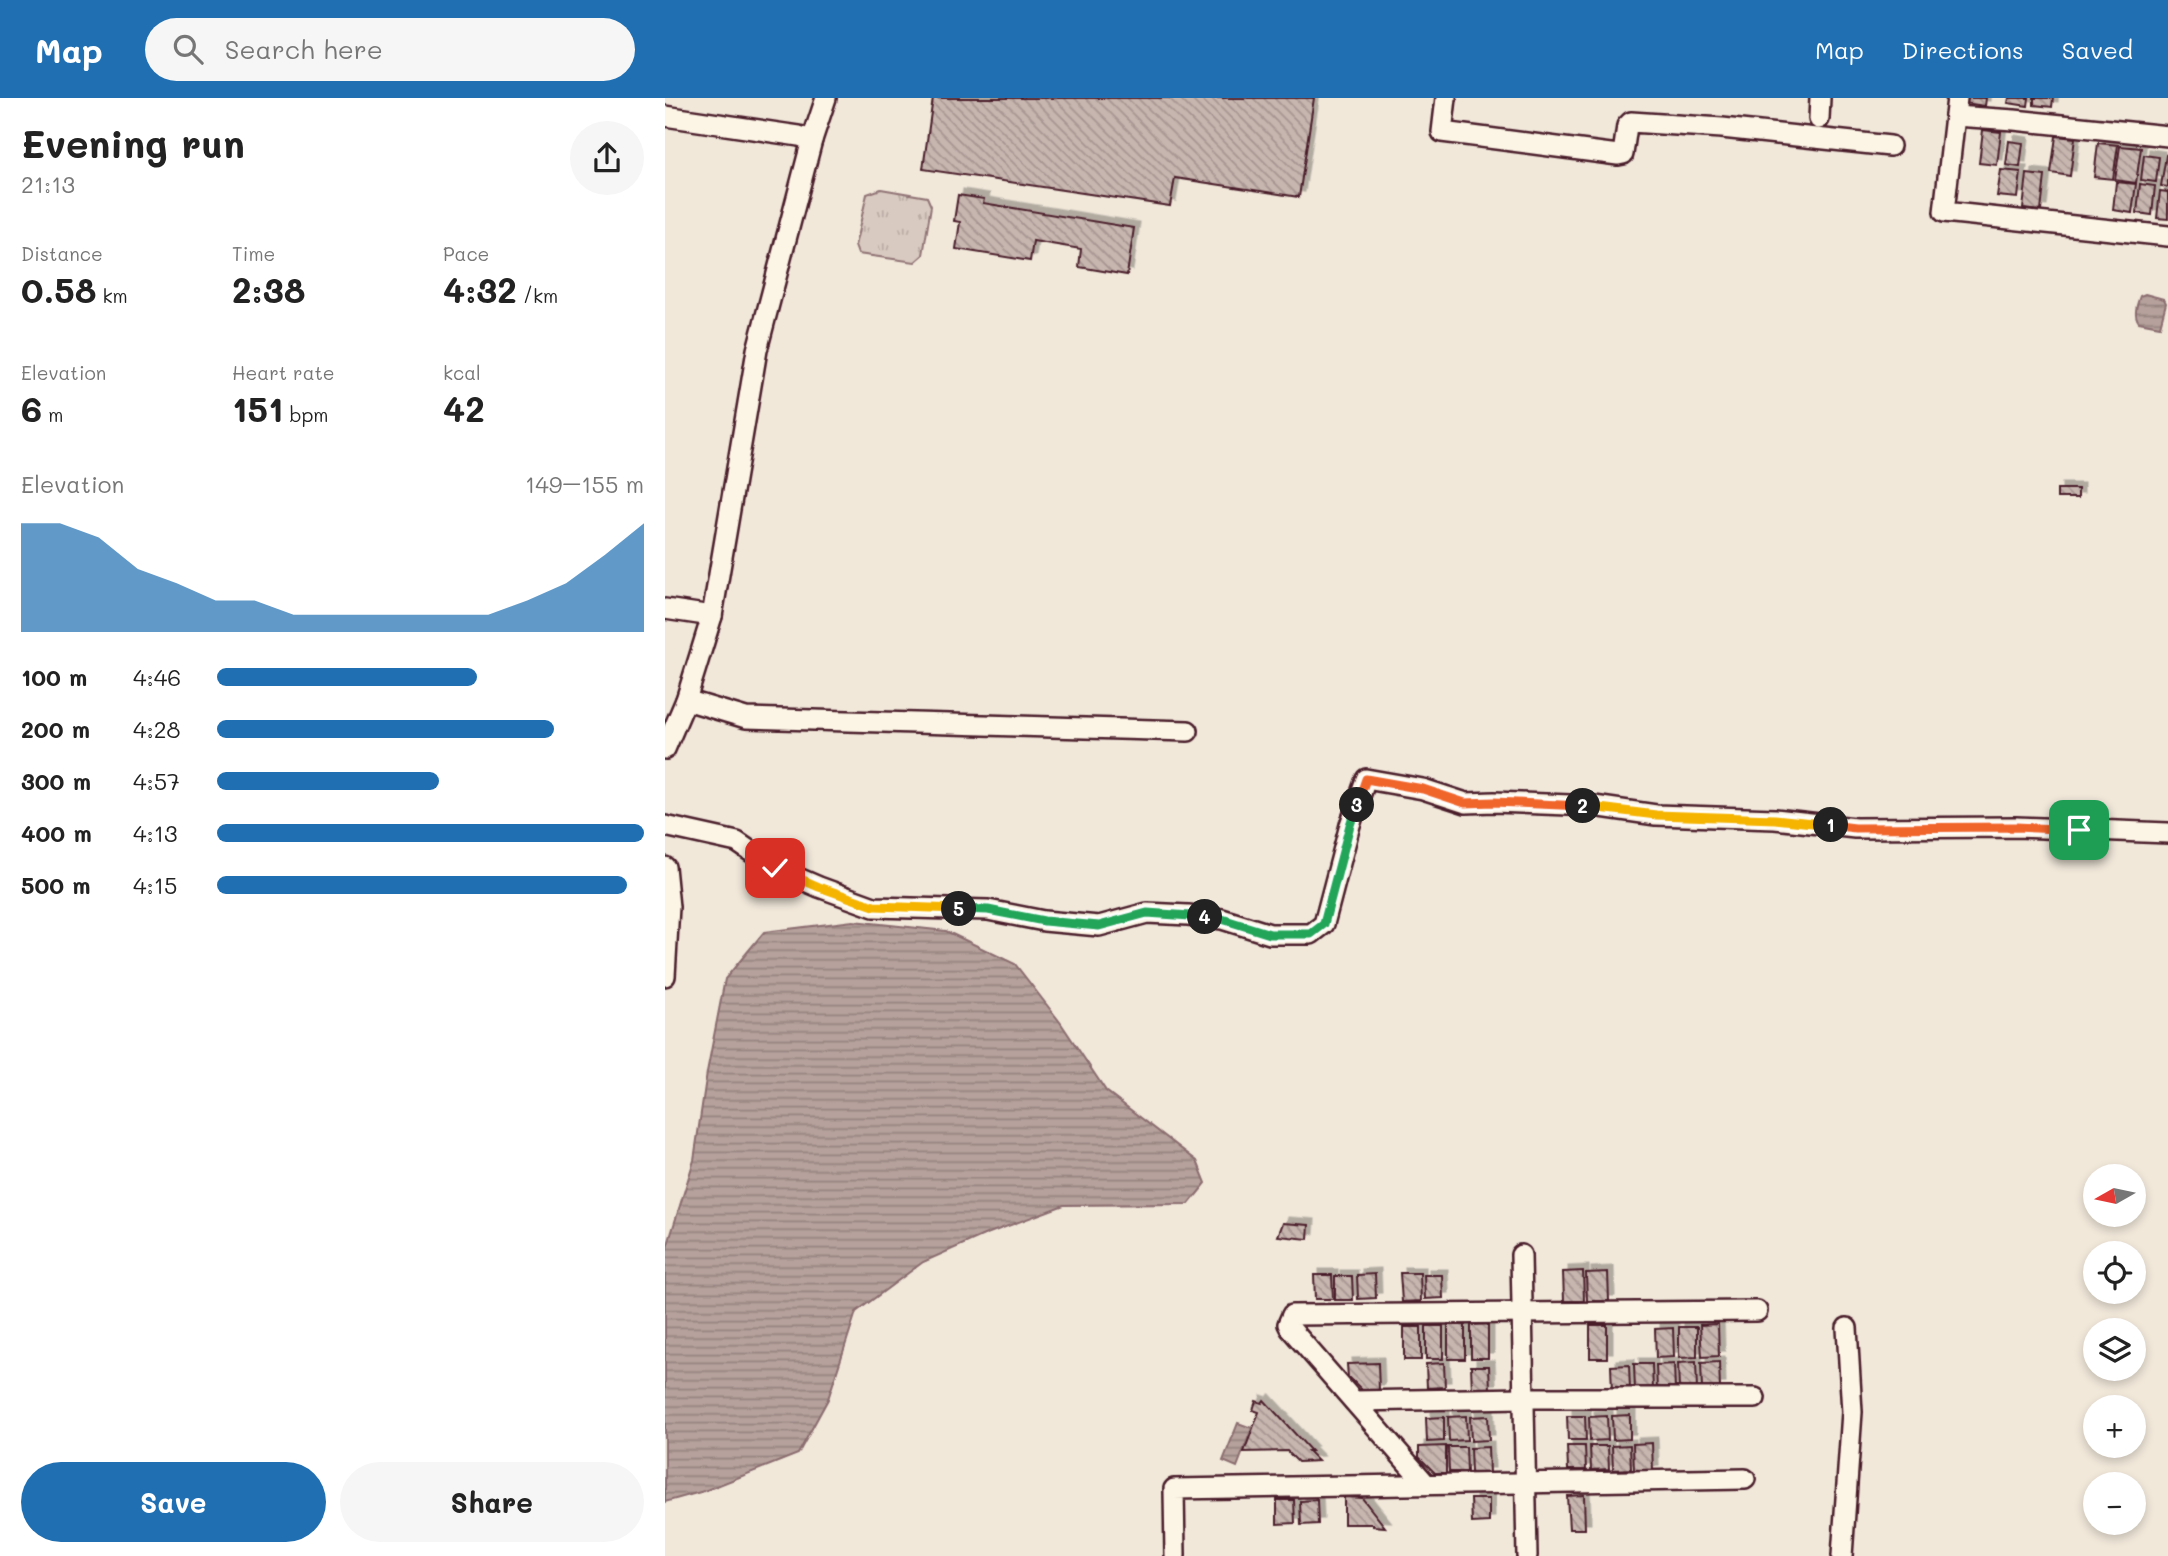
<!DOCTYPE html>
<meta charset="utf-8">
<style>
:root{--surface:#fff;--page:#f6f6f6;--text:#222;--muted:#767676;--accent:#1f6fb2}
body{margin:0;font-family:Mali,sans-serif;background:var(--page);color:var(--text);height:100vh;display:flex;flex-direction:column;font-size:26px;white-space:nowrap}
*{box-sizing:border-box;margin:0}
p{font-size:23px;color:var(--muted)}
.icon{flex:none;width:38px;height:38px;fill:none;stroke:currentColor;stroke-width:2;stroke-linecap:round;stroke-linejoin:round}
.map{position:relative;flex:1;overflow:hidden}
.drawer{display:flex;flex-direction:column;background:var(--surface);width:665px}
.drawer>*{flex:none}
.needle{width:46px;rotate:261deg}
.fabs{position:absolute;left:1418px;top:1066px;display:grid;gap:14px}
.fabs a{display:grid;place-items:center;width:63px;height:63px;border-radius:50%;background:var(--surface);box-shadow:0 4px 10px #0003;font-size:35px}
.pin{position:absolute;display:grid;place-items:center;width:60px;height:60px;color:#fff;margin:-30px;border-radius:14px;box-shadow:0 4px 10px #0006}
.km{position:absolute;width:35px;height:35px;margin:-18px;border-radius:50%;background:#222;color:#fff;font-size:19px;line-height:35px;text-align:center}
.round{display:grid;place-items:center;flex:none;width:74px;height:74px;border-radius:37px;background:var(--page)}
.head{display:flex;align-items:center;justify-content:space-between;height:119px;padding:0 21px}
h1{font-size:38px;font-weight:700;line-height:52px}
.figures{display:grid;grid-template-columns:repeat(3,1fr);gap:10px;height:119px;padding:7px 21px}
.figures div{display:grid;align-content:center}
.figures b{font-size:35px;font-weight:700}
.figures small{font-size:19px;font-weight:400}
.figures p{font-size:19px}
.chart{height:196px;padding:14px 21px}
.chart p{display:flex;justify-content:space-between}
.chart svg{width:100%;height:126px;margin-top:7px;fill:var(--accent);opacity:.7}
.button{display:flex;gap:14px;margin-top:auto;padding:14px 21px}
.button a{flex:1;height:80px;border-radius:42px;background:var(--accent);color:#fff;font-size:28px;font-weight:700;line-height:80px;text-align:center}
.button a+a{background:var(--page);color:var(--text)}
ul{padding:0 21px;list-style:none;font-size:23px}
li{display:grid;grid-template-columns:112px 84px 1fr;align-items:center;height:52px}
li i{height:18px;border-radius:9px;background:var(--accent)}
header{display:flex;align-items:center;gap:42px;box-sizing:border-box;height:98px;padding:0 35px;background:var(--accent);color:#fff}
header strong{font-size:33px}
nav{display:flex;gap:38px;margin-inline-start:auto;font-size:24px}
.search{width:490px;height:63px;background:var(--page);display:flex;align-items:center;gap:18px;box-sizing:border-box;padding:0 24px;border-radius:38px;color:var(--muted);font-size:26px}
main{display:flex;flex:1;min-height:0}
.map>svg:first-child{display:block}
</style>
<header>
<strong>Map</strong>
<div class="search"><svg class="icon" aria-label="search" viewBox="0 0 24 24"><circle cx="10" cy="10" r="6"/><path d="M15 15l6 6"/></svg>Search here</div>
<nav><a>Map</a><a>Directions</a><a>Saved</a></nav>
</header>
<main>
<section class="drawer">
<div class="head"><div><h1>Evening run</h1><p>21:13</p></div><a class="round"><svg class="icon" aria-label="share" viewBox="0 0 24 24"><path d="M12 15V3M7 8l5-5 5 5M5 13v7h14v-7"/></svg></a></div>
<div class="figures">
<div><p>Distance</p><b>0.58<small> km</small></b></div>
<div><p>Time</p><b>2:38</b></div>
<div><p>Pace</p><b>4:32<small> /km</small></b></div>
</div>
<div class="figures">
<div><p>Elevation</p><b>6<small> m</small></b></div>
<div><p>Heart rate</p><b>151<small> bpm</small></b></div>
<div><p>kcal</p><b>42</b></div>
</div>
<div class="chart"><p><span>Elevation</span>149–155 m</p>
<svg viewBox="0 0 160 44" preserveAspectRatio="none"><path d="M0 44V6L10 6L20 11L30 22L40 27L50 33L60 33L70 38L80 38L90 38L100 38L110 38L120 38L130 33L140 27L150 17L160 6V44z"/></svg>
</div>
<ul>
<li><b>100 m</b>4:46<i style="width:61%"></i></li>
<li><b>200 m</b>4:28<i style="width:79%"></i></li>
<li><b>300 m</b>4:57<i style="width:52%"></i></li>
<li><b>400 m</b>4:13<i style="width:100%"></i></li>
<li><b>500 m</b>4:15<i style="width:96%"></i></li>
</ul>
<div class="button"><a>Save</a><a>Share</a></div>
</section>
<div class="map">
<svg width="1503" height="1458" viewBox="0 0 1503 1458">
<defs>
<pattern id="grass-tufts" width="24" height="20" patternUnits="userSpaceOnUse" patternTransform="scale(1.75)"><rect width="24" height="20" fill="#d8cac0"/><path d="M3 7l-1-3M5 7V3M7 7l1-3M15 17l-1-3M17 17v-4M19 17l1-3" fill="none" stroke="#bbada5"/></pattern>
<pattern id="water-rules" width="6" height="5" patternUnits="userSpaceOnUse" patternTransform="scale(1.75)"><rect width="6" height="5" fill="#b6a19c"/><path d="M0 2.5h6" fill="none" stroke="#96837f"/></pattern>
<pattern id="building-back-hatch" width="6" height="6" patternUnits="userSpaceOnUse" patternTransform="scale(1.75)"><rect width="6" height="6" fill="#c7b6af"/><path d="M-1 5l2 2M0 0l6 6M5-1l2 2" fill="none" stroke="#a4938f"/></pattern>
<filter id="shadow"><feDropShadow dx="5.5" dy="-5.5" stdDeviation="0" flood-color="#0004"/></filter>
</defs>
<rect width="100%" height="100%" fill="#f1e8da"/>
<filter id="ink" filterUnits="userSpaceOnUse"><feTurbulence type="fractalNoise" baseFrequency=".0143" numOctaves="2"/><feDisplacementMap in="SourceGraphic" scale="14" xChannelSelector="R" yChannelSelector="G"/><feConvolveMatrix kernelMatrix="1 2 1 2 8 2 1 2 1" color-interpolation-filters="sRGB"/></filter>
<g filter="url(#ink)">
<!-- grass -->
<polygon fill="url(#grass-tufts)" stroke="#917476" stroke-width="2" points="216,91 262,99 266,108 258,157 250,164 193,156 190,148 202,96"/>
<!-- water -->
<g fill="url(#water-rules)" stroke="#8b6d6f" stroke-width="2">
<path d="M 1480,196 L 1499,201 L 1501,205 L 1495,228 L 1474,224 C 1468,217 1472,206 1475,198 Z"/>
<polygon points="188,823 281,833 350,866 395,924 441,993 532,1063 541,1085 524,1106 399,1107 319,1137 258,1164 191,1214 163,1301 133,1356 39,1393 0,1404 0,1156 29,1062 42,974 60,881 99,834"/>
<polygon points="573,1325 587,1330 572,1369 558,1363"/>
</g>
<!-- building -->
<g fill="url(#building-back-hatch)" stroke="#4a1f2b" stroke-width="2" filter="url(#shadow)">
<polygon points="268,0 649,0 634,99 510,80 505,108 258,71"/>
<polygon points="1300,0 1321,0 1320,8 1299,5"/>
<polygon points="1344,0 1364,0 1363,8 1343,5"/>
<polygon points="1369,0 1388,0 1387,9 1369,7"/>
<polygon points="1318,32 1336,34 1332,67 1314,65"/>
<polygon points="1391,38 1410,40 1405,78 1386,75"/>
<polygon points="1344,43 1358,45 1355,69 1341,67"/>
<polygon points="1433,45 1453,47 1448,81 1429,79"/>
<polygon points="1455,48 1476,50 1471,85 1450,82"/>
<polygon points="1479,57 1494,59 1491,84 1476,82"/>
<polygon points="1501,57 1503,58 1503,89 1496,88"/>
<polygon points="1336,72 1356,74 1353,100 1332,98"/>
<polygon points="1362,76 1380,78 1376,113 1358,111"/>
<polygon points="1451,84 1471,86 1467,115 1448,112"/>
<polygon points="1475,86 1490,88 1487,117 1472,115"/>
<polygon points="1495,93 1503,94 1503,121 1492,120"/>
<polygon points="293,97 319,101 318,105 469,130 462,177 414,169 416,151 368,143 365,163 291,151 295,124 289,123"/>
<rect x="1392" y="391" width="21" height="9"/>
<polygon points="618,1125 644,1127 643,1141 613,1138"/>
<polygon points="918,1173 919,1203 899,1203 898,1174"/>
<polygon points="943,1174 944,1203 922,1203 921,1175"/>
<polygon points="735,1175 755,1175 756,1203 737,1204"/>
<polygon points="710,1176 711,1200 693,1201 692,1177"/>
<polygon points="649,1177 667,1177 668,1201 650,1201"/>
<polygon points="759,1177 777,1177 778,1200 760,1201"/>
<polygon points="670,1178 687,1178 688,1202 670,1202"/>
<polygon points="823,1226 823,1260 806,1260 806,1227"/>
<polygon points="1053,1226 1054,1258 1037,1259 1035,1227"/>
<rect x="783" y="1227" width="17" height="34"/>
<rect x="925" y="1227" width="17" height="33"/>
<rect x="761" y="1228" width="17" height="33"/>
<rect x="739" y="1229" width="17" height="33"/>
<polygon points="1014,1229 1032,1229 1032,1259 1014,1260"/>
<polygon points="1008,1230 1009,1259 991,1260 990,1231"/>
<polygon points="1031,1264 1032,1292 1014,1292 1013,1265"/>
<polygon points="1054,1264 1055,1290 1037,1291 1036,1265"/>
<polygon points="713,1265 714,1292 697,1292 685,1280 683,1280 682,1266"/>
<polygon points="779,1265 780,1289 762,1290 761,1266"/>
<polygon points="969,1266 987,1266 988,1292 970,1293"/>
<polygon points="1009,1266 1010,1292 992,1293 991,1267"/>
<polygon points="964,1267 965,1292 947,1293 946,1268"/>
<polygon points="806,1268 824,1268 825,1291 807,1292"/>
<polygon points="599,1302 646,1353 643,1353 653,1363 633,1364 622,1353 579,1354 594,1314 588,1312 591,1303 597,1305"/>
<polygon points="965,1317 965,1341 948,1342 947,1318"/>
<polygon points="801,1318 802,1342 784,1343 783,1319"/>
<polygon points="823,1318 824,1342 806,1343 805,1319"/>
<polygon points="902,1318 920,1318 921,1342 903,1342"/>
<polygon points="942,1318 943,1342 925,1343 924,1319"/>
<polygon points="779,1319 779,1343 762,1344 761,1320"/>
<polygon points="987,1345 988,1373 969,1374 968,1346"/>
<polygon points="965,1347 966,1371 948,1372 947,1348"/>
<polygon points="781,1348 781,1375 770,1375 754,1359 754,1349"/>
<polygon points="902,1348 920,1348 921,1372 903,1372"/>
<polygon points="925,1348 943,1348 944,1371 926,1372"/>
<polygon points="783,1349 801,1349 802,1374 784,1374"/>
<polygon points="823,1349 824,1375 806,1375 805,1350"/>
<polygon points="919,1397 920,1431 904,1431 902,1398"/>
<polygon points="679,1399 697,1400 720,1429 708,1428 708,1426 679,1426"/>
<polygon points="806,1401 824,1401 824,1424 807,1425"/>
<polygon points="612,1402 629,1402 630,1425 612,1426"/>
<polygon points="652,1402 653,1426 636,1427 635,1403"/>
</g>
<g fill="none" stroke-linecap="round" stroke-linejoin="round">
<!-- street casing -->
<g stroke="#4a1f2b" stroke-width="24">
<g id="street">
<polyline points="781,0 777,34 953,57 958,56 962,28 966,24 1057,30 1225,48"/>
<polyline points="1292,0 1279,114 1503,138"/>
<polyline points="0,18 134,38 147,42"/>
<polyline points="1290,18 1349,22 1503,38"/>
<polyline points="1154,21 1155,0"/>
<polyline points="0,511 47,518"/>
<polyline points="21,602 81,620 523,633"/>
<polyline points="0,651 21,602 47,518 92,252 147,42 161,0"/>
<polyline points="0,728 72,744 110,770 154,789 209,809 323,812 379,823 434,828 482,815 523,817 557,821 605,836 646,836 659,826 685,727 701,681 758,691 801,705 829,704 929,708 991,717 1110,721 1190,730 1351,729 1503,735"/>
<polyline points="0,769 4,809 0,878"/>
<polyline points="856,1157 862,1458"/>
<polyline points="689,1303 859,1300 1090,1300"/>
<polyline points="761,1386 625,1230 623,1226 627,1217 1092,1213"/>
<polyline points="510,1458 509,1391 1080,1381"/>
<polyline points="1177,1458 1187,1314 1182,1230"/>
</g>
</g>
<!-- street -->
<use href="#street" stroke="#fcf5e5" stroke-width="19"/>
</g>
</g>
<g fill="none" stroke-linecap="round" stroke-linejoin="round" filter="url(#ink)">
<!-- split-1 casing -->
<g stroke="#fff" stroke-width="14">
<polyline id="split-1" points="1166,727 1190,730 1351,729 1414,732"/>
</g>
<!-- split-2 casing -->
<g stroke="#fff" stroke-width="14">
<polyline id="split-2" points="918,708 991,717 1110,721 1166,727"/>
</g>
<!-- split-3 casing -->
<g stroke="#fff" stroke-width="14">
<polyline id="split-3" points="692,707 701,681 758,691 800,705 829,704 918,708"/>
</g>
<!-- split-4 casing -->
<g stroke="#fff" stroke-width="14">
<polyline id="split-4" points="540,819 557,821 605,836 646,836 659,826 685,727 692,707"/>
</g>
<!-- split-5 casing -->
<g stroke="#fff" stroke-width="14">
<polyline id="split-5" points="294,811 323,812 379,823 434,828 482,815 540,819"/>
</g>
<!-- split-6 casing -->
<g stroke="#fff" stroke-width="14">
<polyline id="split-6" points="110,770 154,789 209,808 294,811"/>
</g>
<!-- split-1 -->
<use href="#split-1" stroke="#f0652b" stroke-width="9"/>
<!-- split-2 -->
<use href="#split-2" stroke="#f5b400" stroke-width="9"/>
<!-- split-3 -->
<use href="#split-3" stroke="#f0652b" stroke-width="9"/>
<!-- split-4 -->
<use href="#split-4" stroke="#22a559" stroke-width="9"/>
<!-- split-5 -->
<use href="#split-5" stroke="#22a559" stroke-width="9"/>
<!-- split-6 -->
<use href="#split-6" stroke="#f5b400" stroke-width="9"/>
</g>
</svg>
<div class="fabs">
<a><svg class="needle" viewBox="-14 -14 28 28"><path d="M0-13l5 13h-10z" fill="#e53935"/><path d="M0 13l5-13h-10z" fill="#767676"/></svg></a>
<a><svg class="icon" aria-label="locate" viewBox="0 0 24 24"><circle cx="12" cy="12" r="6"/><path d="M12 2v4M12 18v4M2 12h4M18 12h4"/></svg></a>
<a><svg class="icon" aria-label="layers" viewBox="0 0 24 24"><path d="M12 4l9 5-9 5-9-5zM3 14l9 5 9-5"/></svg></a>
<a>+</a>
<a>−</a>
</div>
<div class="pin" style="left:1414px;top:732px;background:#1e9e55"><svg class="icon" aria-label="arrive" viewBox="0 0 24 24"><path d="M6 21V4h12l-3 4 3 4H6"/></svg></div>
<div class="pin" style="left:110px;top:770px;background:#d93025"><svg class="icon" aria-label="check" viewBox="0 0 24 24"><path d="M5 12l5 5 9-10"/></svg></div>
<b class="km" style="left:1166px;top:727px">1</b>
<b class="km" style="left:918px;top:708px">2</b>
<b class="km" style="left:692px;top:707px">3</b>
<b class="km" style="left:540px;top:819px">4</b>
<b class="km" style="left:294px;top:811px">5</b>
</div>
</main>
